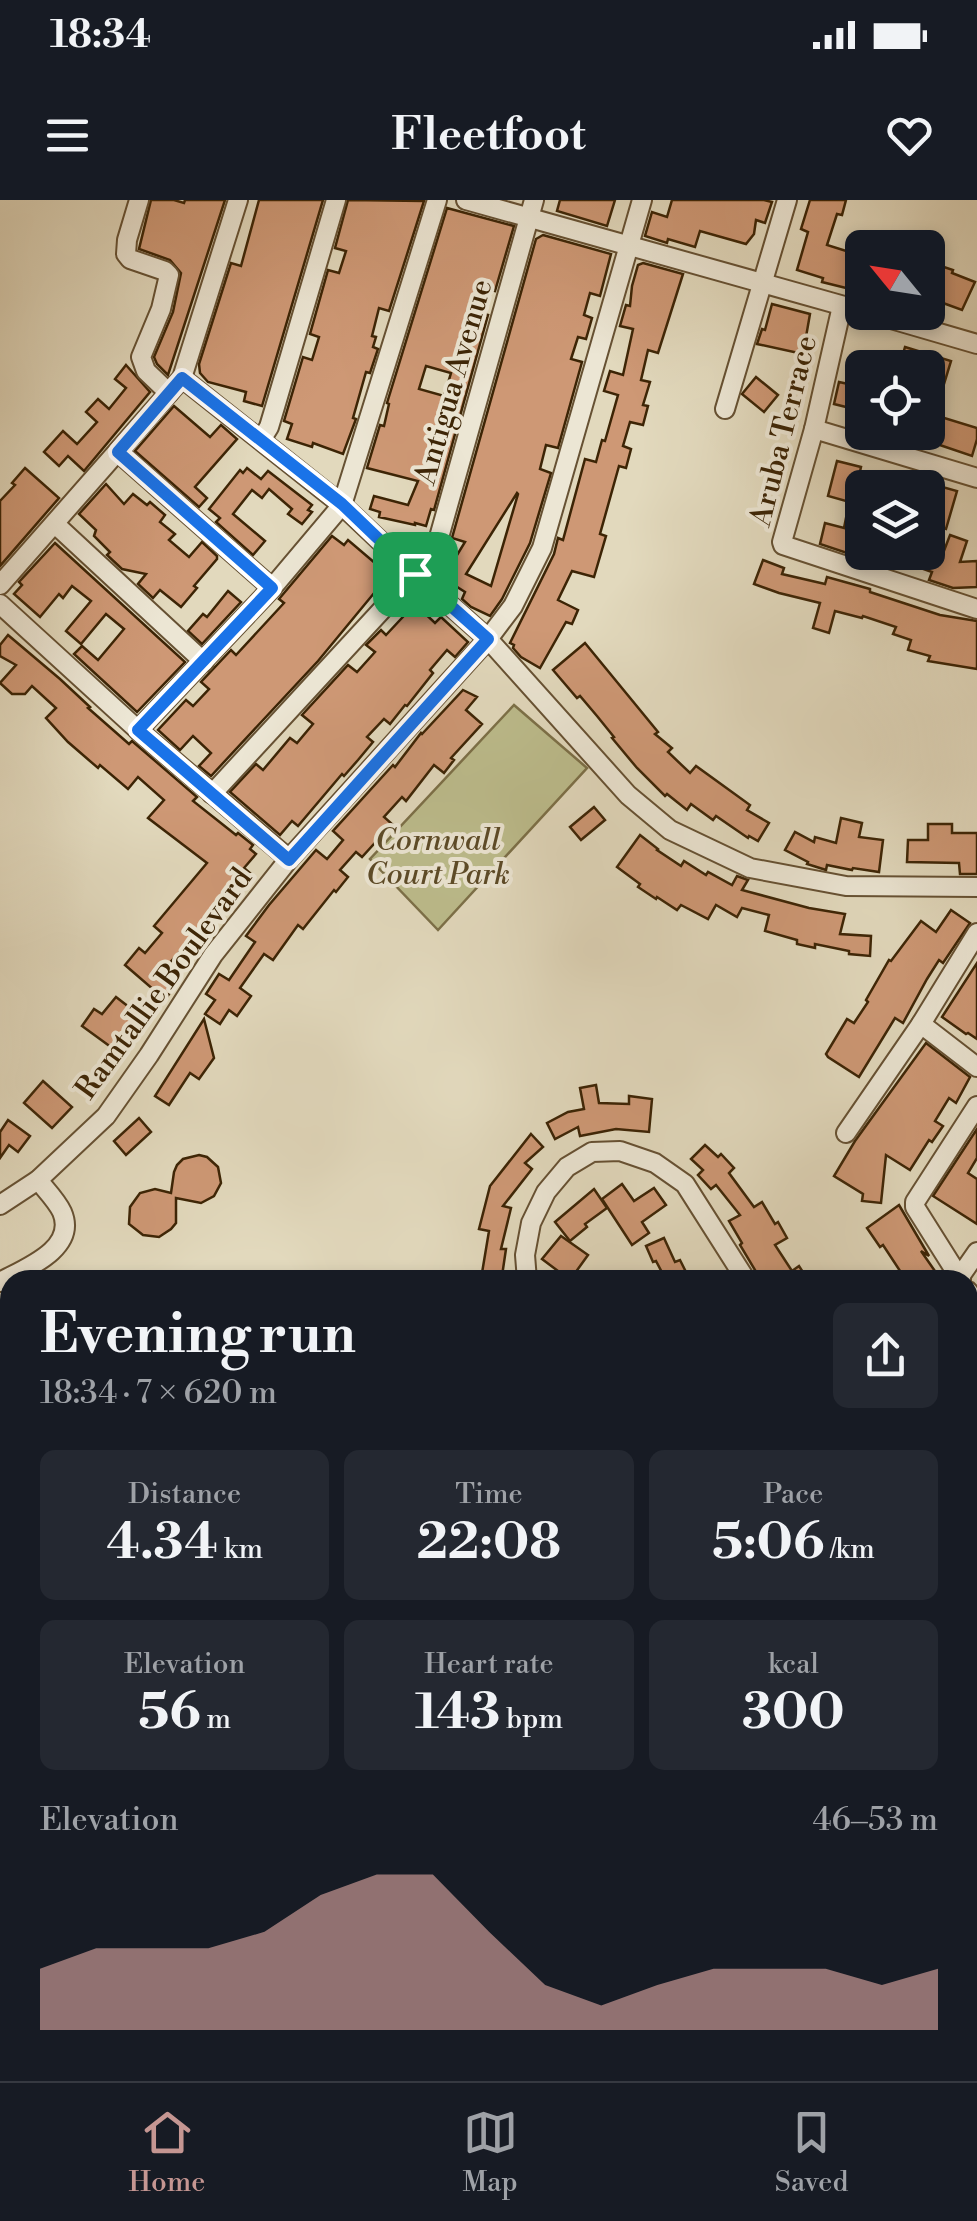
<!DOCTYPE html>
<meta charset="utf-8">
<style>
:root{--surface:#171b24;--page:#242831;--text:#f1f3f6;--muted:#9ea1a6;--line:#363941;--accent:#c59692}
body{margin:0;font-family:"Libre Bodoni",serif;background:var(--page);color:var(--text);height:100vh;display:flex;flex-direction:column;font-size:38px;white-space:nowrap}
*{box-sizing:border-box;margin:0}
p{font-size:32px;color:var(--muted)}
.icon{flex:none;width:55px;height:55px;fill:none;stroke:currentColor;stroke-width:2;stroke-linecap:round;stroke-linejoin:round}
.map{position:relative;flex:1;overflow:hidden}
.panel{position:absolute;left:0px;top:1070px;width:978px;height:812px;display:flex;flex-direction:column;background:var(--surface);border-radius:30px 30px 0 0;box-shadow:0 5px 15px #0003}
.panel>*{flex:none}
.needle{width:65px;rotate:300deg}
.fabs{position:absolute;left:845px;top:30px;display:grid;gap:20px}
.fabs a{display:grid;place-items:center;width:100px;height:100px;border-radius:15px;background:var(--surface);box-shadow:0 5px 15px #0003;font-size:50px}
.pin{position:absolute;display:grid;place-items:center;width:85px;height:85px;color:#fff;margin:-42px;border-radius:20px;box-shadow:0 5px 15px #0006}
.round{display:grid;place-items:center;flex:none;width:105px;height:105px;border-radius:15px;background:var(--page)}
.head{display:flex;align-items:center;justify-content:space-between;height:170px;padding:0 40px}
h1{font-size:55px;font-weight:700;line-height:75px}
.stats{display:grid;grid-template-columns:repeat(3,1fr);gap:15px;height:170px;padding:10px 40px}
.stats div{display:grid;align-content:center;border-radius:15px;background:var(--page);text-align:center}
.stats b{font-size:50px;font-weight:700}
.stats small{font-size:28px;font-weight:400}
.stats p{font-size:28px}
.chart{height:280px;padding:20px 40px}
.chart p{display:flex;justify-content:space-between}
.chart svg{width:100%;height:180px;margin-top:10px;fill:var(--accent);opacity:.7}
.status{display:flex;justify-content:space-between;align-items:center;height:70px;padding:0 50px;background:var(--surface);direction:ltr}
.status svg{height:28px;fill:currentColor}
header{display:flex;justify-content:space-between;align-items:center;height:130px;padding:0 40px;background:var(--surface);font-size:45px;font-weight:700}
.dock{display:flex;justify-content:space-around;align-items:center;height:140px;border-top:2px solid var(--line);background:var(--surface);font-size:28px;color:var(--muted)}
.dock a{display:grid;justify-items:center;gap:5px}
.dock .on{color:var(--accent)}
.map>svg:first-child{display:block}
</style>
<div class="status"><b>18:34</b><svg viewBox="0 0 49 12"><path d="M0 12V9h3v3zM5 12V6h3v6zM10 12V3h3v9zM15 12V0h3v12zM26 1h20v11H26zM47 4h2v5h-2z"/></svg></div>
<header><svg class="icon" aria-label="menu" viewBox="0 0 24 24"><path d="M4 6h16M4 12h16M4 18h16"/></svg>Fleetfoot<svg class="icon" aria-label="heart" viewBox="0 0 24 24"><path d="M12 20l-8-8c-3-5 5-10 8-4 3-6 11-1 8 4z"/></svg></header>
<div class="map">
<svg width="977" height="1881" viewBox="0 0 977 1881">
<rect width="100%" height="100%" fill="#e2d9bd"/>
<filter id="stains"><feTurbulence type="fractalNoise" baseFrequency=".002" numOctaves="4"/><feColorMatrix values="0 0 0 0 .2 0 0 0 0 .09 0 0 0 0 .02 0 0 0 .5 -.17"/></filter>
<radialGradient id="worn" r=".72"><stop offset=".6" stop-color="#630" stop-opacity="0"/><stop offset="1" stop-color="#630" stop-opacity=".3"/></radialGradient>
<!-- green -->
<polygon fill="#bcbc8c" stroke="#7c7048" stroke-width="2.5" points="514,505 587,568 438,730 370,659"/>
<!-- building -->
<g fill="#ce9875" stroke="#3c2405" stroke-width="2.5" fill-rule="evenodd">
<polygon points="151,0 174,0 184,3 185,0 225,0 168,175 157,164 154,157 173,112 181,73 170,60 139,49"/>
<polygon points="259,0 323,0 262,206 244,201 246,192 208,182 200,173 199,164 231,63 241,66"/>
<polygon points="348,0 424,1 389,111 379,108 372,136 376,137 373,147 378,149 370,173 366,172 353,218 356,219 343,254 313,243 312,247 287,239 292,224 284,221 303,157 312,160 319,137 310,134 328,70 339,73 346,51 335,48"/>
<polygon points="560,0 615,0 607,26 557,11"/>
<polygon points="672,0 764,0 772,2 765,23 756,20 754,34 746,44 700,31 695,47 668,39 667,43 645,36 652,12 667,17"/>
<polygon points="810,0 846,0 842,15 837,14 827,45 862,56 862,92 822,82 823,78 797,70 808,32 801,29"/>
<path d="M 447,8 L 514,26 L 495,91 L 490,90 L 483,114 L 488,115 L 434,310 L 431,309 L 426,326 L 415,323 L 415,325 L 379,317 L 380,312 L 370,309 L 374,296 L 408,305 L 418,281 L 367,268 L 380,225 L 384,226 L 389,204 L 387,203 ZM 426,166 L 451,173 L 444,196 L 419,189 Z"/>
<path d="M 543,35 L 611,54 L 600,96 L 590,93 L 584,115 L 592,118 L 586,139 L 578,137 L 571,159 L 582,162 L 558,248 L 546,245 L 540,269 L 551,273 L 530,343 L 502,399 L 490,416 L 471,407 L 462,399 L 465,392 L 443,378 L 465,342 L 452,338 L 536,39 ZM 517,293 L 518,294 L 491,386 L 466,374 Z"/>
<polygon points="643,63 683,74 658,153 648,150 641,180 650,182 643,205 648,206 643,225 630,222 623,246 631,249 626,268 619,266 600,334 606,336 594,377 572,371 558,400 578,410 572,424 566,422 540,468 521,457 513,448 514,445 510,443 554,354 558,338 563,340 585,259 596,262 602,240 605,241 618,195 604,191 610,171 623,175 633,129 620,126 626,105 630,106 632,86 638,65"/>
<polygon points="932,63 953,70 952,73 975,82 962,110 943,103 942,107 928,103 928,77"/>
<polygon points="772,104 810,114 803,154 757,144 762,129 765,130"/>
<polygon points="905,147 951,161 940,197 928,195 928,168 899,168"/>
<polygon points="126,165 150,192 84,271 68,256 59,266 44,252 63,231 77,244 97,222 86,212 98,199 109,209 126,188 115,179"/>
<polygon points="756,177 778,195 764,212 742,194"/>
<polygon points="839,182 862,187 858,210 834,204"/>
<polygon points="174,206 210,237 221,225 237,239 195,287 207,298 199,307 135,251"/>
<polygon points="928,213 977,228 977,239 972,256 928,241"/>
<polygon points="837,261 861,267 853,303 828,296"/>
<polygon points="25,268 59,298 0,366 0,301 15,285 12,283"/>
<polygon points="247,268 261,279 268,271 312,305 308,310 312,312 302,324 288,314 292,309 269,289 262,298 252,290 233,314 265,341 253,355 216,322 220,318 209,309 240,270 243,273"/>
<polygon points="928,283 957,291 946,329 928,323"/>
<polygon points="106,284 124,304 133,294 147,305 150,302 165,315 160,322 175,334 169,340 189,357 202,342 217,356 217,359 194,386 197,388 181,407 160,390 153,398 138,384 146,374 122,369 107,355 110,352 94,336 96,330 79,314"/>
<polygon points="848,308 862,312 862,358 820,344 825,323 844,328"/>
<polygon points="950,335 967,341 960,362 977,361 977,387 953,388 929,380 932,372 884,355 885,352 933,352 942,356"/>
<polygon points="332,336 344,345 348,340 389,375 318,461 211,576 199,566 211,553 193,536 180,550 158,530 186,500 193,506 209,489 201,482 231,450 236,455 284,403 279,399"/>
<polygon points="55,343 185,462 137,512 74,454 82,446 98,460 124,429 106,414 81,444 66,431 91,401 72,386 63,398 59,394 40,417 14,394 22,385 19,382"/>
<polygon points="763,360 784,368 782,374 825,384 827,377 870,389 870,392 940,415 977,421 977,469 928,461 930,456 908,450 911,440 893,434 896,427 863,416 862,418 835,411 829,433 813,428 820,403 779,393 754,384"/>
<polygon points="228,391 241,402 202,444 188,431 203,414 207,417"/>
<polygon points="415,404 435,423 441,417 468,442 455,457 447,450 430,470 433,473 407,506 405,505 390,524 384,519 367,537 373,542 358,560 344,576 342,574 298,626 292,621 280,635 230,592 256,564 263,570 290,538 297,543 313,524 302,515 348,465 357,472 375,452 366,445 381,430 386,435"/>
<polygon points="8,435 60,479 90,507 88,508 129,544 132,541 197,597 193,601 236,635 238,633 253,645 250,649 256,654 244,668 250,673 212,712 213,714 196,734 164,769 179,779 165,800 152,792 154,790 125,765 139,748 145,753 162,733 154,726 207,663 148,618 164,600 138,577 128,589 100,565 98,568 68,542 46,518 56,508 32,486 25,494 12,494 0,483 16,465 0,456 0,445"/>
<polygon points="585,443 658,532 655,534 672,548 668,552 690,573 696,566 750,605 747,610 769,623 758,641 749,636 748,638 716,616 713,620 691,604 687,610 667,594 665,596 637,568 612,538 614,537 597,516 580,496 577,498 553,470"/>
<polygon points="463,490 477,497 466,510 482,524 451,558 454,560 444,573 434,565 406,601 402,597 384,617 392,624 362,657 356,652 340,670 348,677 336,692 334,690 303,729 298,725 273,760 264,754 240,788 251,796 237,816 229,810 220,824 205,814 215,800 206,794 219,774 229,780 255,742 246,736 269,705 316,650 327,659 343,640 333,631 393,565 395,567 421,533 422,534"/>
<polygon points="594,607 605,620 581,640 570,627"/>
<polygon points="841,618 862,623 859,637 883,640 879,672 853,668 852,670 827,665 826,670 823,669 807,664 808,662 785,650 795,632 814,642 815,637 836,643"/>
<polygon points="928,624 952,624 952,633 977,633 977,674 960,674 959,663 907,662 908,640 928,640"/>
<polygon points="640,635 658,649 657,650 681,666 684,661 706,675 708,672 732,685 737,676 748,680 742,690 809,708 845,714 840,734 871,736 870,756 849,754 849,751 815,744 815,748 797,744 797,740 765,731 769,715 742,708 737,717 716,705 708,719 681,705 677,710 657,697 656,699 638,687 640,684 617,667"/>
<polygon points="951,710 970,723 943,763 939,760 927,779 903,823 895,818 859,877 828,857 826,854 847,819 854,823 868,802 866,800 889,760 891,761 921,721 936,732"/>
<polygon points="977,763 977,839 968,833 966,834 942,817"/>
<polygon points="116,797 138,814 118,838 122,841 115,850 82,826 94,809 102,814"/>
<polygon points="204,819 214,858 199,879 190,873 169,905 155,896"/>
<polygon points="926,843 970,877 956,903 949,898 935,921 943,926 932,942 929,940 910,970 886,955 881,1003 862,1001 863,994 834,976 855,941"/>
<polygon points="43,881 72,907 52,928 24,903"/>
<polygon points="596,885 599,903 629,904 629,896 652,899 649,932 616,929 580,936 578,927 555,939 547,923 568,912 584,909 580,888"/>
<polygon points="139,918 151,932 126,955 114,941"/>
<polygon points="8,920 30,936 18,952 9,945 0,958 0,932"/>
<polygon points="977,929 977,958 968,973 977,979 977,1024 933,996"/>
<polygon points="531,934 543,947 525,963 532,969 503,1006 511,1008 501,1049 506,1049 502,1076 482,1073 489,1031 479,1029 490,986"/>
<polygon points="705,945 718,957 721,954 734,968 729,973 754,1007 762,1002 775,1024 778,1022 787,1038 775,1045 792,1071 799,1066 808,1080 761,1080 740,1045 742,1043 729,1021 740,1015 716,985 711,989 698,975 703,970 691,959"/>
<polygon points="199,955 207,957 218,967 221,983 214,996 201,1003 176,998 176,1023 171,1029 159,1037 143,1035 129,1024 130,1007 140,993 155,989 171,993 174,972 177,965 183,959"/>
<polygon points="622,984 634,1001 654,988 666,1005 642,1022 649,1033 632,1045 602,999"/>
<polygon points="594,989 607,1008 585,1024 587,1027 570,1041 555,1022"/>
<polygon points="899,1005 929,1056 921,1051 937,1074 929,1080 906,1080 883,1045 880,1047 867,1028"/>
<polygon points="561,1036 588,1055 570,1080 542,1059"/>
<polygon points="664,1038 675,1062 680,1060 690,1080 666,1080 656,1061 653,1062 646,1046"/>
</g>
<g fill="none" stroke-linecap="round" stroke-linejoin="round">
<!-- minor casing -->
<g stroke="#665133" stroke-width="22">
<g id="minor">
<polyline points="139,0 127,40 126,54 130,59 165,71 169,75 161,109 141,157 146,171 169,193"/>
<polyline points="466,0 862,111"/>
<polyline points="842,106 814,229 782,342 783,345 977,409"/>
<polyline points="867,112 977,144"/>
<polyline points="182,178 342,305 415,374 488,439 628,595 670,630 750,668 846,686 977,687"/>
<polyline points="725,209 787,0"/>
<polyline points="814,229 977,278"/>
<polyline points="261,240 269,227 275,207 336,0"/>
<polyline points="118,252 272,388"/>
<polyline points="55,324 204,462"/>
<polyline points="0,385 182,178 238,0"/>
<polyline points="0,404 138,530 289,659"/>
<polyline points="138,530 272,388 342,305 437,0"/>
<polyline points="212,594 415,374 436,348 534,0"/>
<polyline points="921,824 977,867"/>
<polyline points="846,933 921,824 977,733"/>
<polyline points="0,1005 38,980 106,916 149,855 213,755 289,659 488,439 513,406 542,348 642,0"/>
<polyline points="959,1078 977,1052"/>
<polyline points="527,1080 525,1055 531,1023 546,992 567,967 592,952 620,951 655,963 685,984 746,1080"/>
<polyline points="961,1080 915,1007 915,1002 977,906"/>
<path d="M 0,1082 C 24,1069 78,1049 62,1012 C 57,1001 46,990 38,980"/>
<polyline points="968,1091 977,1105"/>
<polyline points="968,1675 977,1665"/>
<polyline points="125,1881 130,1872"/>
<polyline points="333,1881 338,1872"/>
<polyline points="569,1881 574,1872"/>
<polyline points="817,1881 823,1872"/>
</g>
</g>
<!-- minor -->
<use href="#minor" stroke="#ece6d4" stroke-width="18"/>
</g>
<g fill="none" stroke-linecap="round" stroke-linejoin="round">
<!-- route casing -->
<g stroke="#fff" stroke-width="20">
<polygon id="route" points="182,178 342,304 415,374 488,439 289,660 138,530 272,388 118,252"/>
</g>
<!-- route -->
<use href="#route" stroke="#1a73e8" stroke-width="12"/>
</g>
<g text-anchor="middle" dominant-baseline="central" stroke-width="8" stroke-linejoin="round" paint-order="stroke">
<!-- street labels -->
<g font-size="30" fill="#3c2405" stroke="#ece6d4">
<text transform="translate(454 182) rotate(-74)">Antigua Avenue</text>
<text transform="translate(784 231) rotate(-76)">Aruba Terrace</text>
<text transform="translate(164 784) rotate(-54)">Ramtallie Boulevard</text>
</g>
<!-- park labels -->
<g font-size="30" font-style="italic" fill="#5c4a27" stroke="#ece6d4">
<text x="438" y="641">Cornwall<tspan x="438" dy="34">Court Park</tspan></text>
</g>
</g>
<rect width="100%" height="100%" filter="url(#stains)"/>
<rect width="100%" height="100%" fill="url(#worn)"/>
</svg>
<div class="fabs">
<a><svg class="needle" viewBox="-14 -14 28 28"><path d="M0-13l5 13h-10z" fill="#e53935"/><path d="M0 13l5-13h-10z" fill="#9ea1a6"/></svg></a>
<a><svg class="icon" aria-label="locate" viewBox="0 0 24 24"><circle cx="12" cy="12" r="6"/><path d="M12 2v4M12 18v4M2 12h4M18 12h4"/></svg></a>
<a><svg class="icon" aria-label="layers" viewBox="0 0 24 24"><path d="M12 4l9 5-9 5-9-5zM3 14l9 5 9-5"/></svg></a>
</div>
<div class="pin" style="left:415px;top:374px;background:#1e9e55"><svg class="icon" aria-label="arrive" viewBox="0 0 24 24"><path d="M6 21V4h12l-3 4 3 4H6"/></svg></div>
<section class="panel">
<div class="head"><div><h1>Evening run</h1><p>18:34 · 7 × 620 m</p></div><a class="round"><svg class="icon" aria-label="share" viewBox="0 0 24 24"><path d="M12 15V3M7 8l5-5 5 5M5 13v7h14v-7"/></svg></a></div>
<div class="stats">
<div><p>Distance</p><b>4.34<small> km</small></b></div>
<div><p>Time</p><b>22:08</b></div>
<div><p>Pace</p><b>5:06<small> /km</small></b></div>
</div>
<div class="stats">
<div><p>Elevation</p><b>56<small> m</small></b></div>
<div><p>Heart rate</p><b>143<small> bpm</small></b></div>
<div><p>kcal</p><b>300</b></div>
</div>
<div class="chart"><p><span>Elevation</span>46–53 m</p>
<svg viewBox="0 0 160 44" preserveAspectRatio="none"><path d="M0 44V29L10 24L20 24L30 24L40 20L50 11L60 6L70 6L80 20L90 33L100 38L110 33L120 29L130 29L140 29L150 33L160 29V44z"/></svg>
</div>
</section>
</div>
<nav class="dock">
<a class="on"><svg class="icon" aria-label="home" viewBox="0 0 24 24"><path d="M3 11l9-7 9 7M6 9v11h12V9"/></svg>Home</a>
<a><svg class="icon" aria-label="map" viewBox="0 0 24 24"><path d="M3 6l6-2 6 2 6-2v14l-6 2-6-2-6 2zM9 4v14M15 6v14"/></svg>Map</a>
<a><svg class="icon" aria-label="saved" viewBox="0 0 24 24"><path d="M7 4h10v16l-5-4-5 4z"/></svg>Saved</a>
</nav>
